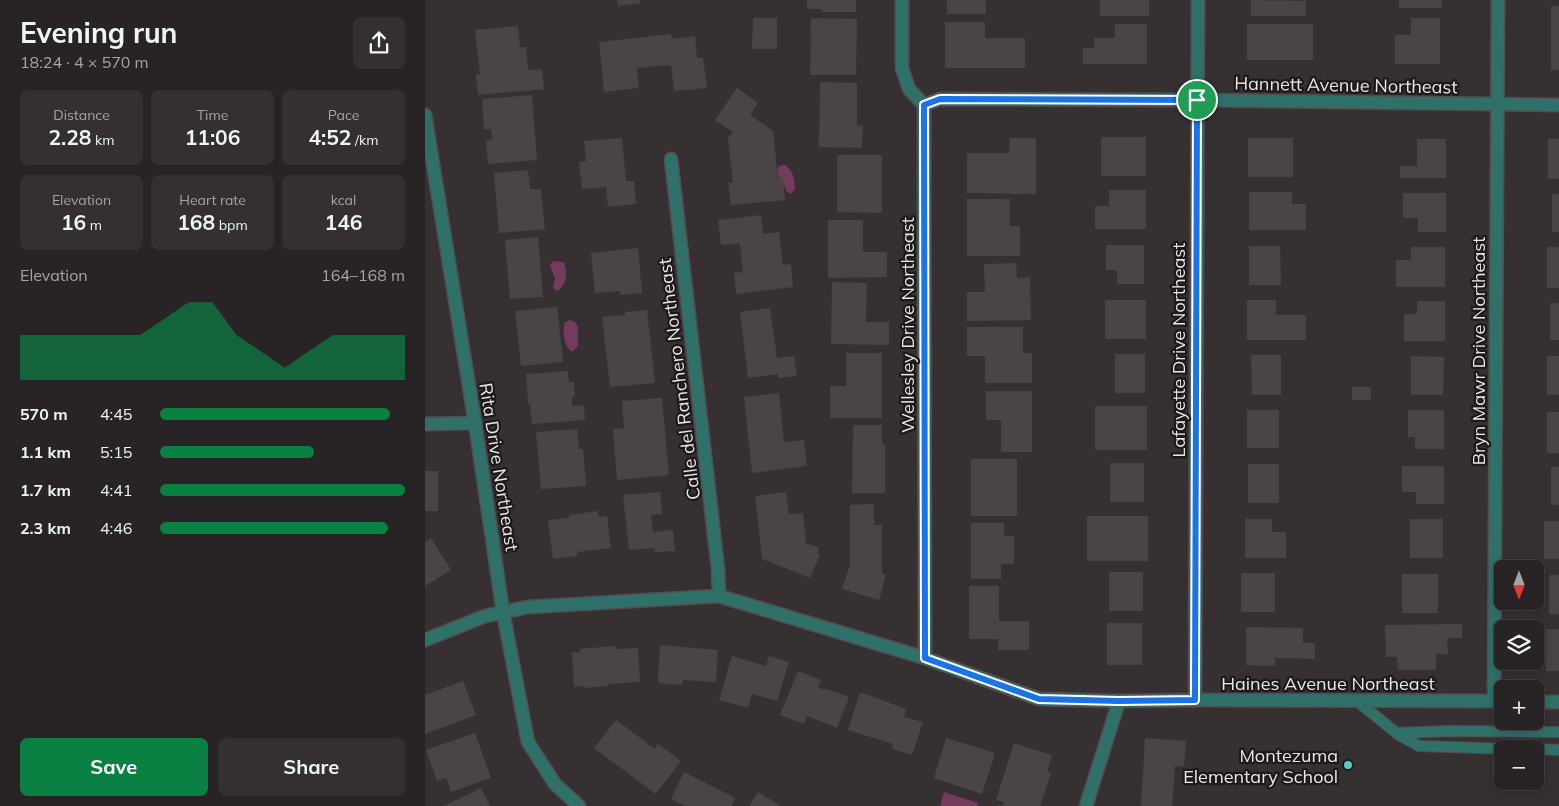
<!DOCTYPE html>
<meta charset="utf-8">
<style>
:root{--surface:#282426;--page:#343032;--text:#f1f3f6;--muted:#a5a4a7;--line:#444143;--accent:#0b8043}
body{margin:0;font-family:Mulish,sans-serif;background:var(--page);color:var(--text);height:100vh;display:flex;flex-direction:column;font-size:19px;white-space:nowrap}
*{box-sizing:border-box;margin:0}
p{font-size:16px;color:var(--muted)}
.icon{flex:none;width:28px;height:28px;fill:none;stroke:currentColor;stroke-width:2;stroke-linecap:round;stroke-linejoin:round}
.map{position:relative;flex:1;overflow:hidden}
.side{display:flex;flex-direction:column;background:var(--surface);width:425px}
.side>*{flex:none}
.needle{width:32px;rotate:180deg}
.tools{position:absolute;left:1069px;top:560px;display:grid;gap:10px}
.tools a{display:grid;place-items:center;width:50px;height:50px;border-radius:8px;background:var(--surface);box-shadow:0 2px 12px #0003,0 0 0 1px var(--line);font-size:25px}
.pin{position:absolute;display:grid;place-items:center;width:42px;height:42px;color:#fff;margin:-21px;border:2px solid #fff;border-radius:50%;box-shadow:0 1px 5px #0007}
.round{display:grid;place-items:center;flex:none;width:52px;height:52px;border-radius:8px;background:var(--page)}
.headline{display:flex;align-items:center;justify-content:space-between;height:85px;padding:0 20px}
h1{font-size:28px;font-weight:700;line-height:38px}
.stats{display:grid;grid-template-columns:repeat(3,1fr);gap:8px;height:85px;padding:5px 20px}
.stats div{display:grid;align-content:center;border-radius:8px;background:var(--page);text-align:center}
.stats b{font-size:21px;font-weight:700}
.stats small{font-size:14px;font-weight:400}
.stats p{font-size:14px}
.chart{height:140px;padding:10px 20px}
.chart p{display:flex;justify-content:space-between}
.chart svg{width:100%;height:90px;margin-top:5px;fill:var(--accent);opacity:.7}
.action{display:flex;gap:10px;margin-top:auto;padding:10px 20px}
.action a{flex:1;height:58px;border-radius:8px;background:var(--accent);color:#fff;font-size:20px;font-weight:700;line-height:58px;text-align:center}
.action a+a{background:var(--page);color:var(--text)}
ul{padding:0 20px;list-style:none;font-size:16px}
li{display:grid;grid-template-columns:80px 60px 1fr;align-items:center;height:38px}
li i{height:12px;border-radius:6px;background:var(--accent)}
main{display:flex;flex:1;min-height:0}
.map>svg:first-child{display:block}
</style>
<main>
<section class="side">
<div class="headline"><div><h1>Evening run</h1><p>18:24 · 4 × 570 m</p></div><a class="round"><svg class="icon" aria-label="share" viewBox="0 0 24 24"><path d="M12 15V3M7 8l5-5 5 5M5 13v7h14v-7"/></svg></a></div>
<div class="stats">
<div><p>Distance</p><b>2.28<small> km</small></b></div>
<div><p>Time</p><b>11:06</b></div>
<div><p>Pace</p><b>4:52<small> /km</small></b></div>
</div>
<div class="stats">
<div><p>Elevation</p><b>16<small> m</small></b></div>
<div><p>Heart rate</p><b>168<small> bpm</small></b></div>
<div><p>kcal</p><b>146</b></div>
</div>
<div class="chart"><p><span>Elevation</span>164–168 m</p>
<svg viewBox="0 0 160 44" preserveAspectRatio="none"><path d="M0 44V22L10 22L20 22L30 22L40 22L50 22L60 14L70 6L80 6L90 22L100 30L110 38L120 30L130 22L140 22L150 22L160 22V44z"/></svg>
</div>
<ul>
<li><b>570 m</b>4:45<i style="width:94%"></i></li>
<li><b>1.1 km</b>5:15<i style="width:63%"></i></li>
<li><b>1.7 km</b>4:41<i style="width:100%"></i></li>
<li><b>2.3 km</b>4:46<i style="width:93%"></i></li>
</ul>
<div class="action"><a>Save</a><a>Share</a></div>
</section>
<div class="map">
<svg width="1134" height="806" viewBox="0 0 1134 806">
<rect width="100%" height="100%" fill="#363033"/>
<!-- water -->
<g fill="#743b5d">
<path d="M 359,165 C 368,169 370,180 370,189 L 366,194 L 361,191 L 359,184 L 351,172 L 354,166 Z"/>
<path d="M 133,261 L 139,263 C 143,272 142,286 132,291 L 128,288 L 130,279 L 125,265 L 127,262 Z"/>
<path d="M 145,320 L 150,322 L 153,327 L 153,346 L 148,351 L 146,351 C 139,346 137,331 140,322 Z"/>
<polygon points="519,792 553,803 552,806 515,806"/>
</g>
<!-- building -->
<g fill="#4b4447">
<polygon points="192,0 215,0 216,3 193,6"/>
<polygon points="382,0 431,0 431,12 397,12 397,9 382,9"/>
<rect x="522" y="0" width="39" height="14"/>
<rect x="675" y="0" width="49" height="16"/>
<polygon points="826,0 881,1 881,16 826,16"/>
<rect x="974" y="0" width="43" height="8"/>
<rect x="1126" y="6" width="8" height="64"/>
<polygon points="328,18 352,18 352,49 327,49"/>
<polygon points="386,18 432,19 431,75 385,75"/>
<polygon points="986,18 1015,18 1015,64 970,64 970,35 986,35"/>
<polygon points="520,22 560,22 560,38 600,38 600,68 520,68"/>
<polygon points="690,24 722,24 722,64 658,64 658,48 669,48 669,38 690,38"/>
<rect x="822" y="24" width="66" height="36"/>
<polygon points="93,26 95,47 101,47 103,70 117,69 119,89 53,95 51,74 55,74 50,30"/>
<polygon points="246,34 247,39 270,36 272,58 278,58 282,88 249,91 246,65 212,68 214,88 179,92 174,42"/>
<polygon points="395,82 432,83 432,125 438,126 437,148 394,147"/>
<polygon points="312,88 333,103 325,115 348,131 353,178 358,178 360,200 306,205 303,183 308,183 303,138 308,132 290,120"/>
<polygon points="107,95 112,160 63,164 61,141 67,140 66,129 59,129 57,99"/>
<rect x="676" y="137" width="45" height="39"/>
<polygon points="197,138 201,181 209,181 211,204 183,207 181,187 157,189 154,162 161,161 159,141"/>
<polygon points="585,138 611,138 611,194 542,193 542,153 584,153"/>
<rect x="823" y="138" width="45" height="39"/>
<polygon points="992,139 1021,139 1021,178 975,178 975,166 992,166"/>
<rect x="1123" y="139" width="11" height="40"/>
<polygon points="412,155 457,155 457,213 412,212"/>
<polygon points="103,170 105,189 116,189 120,229 74,233 69,173"/>
<polygon points="684,190 721,190 721,229 670,229 670,206 684,206"/>
<polygon points="824,192 867,192 867,204 881,204 881,230 824,230"/>
<polygon points="978,193 1021,193 1021,232 993,232 993,218 978,218"/>
<rect x="1127" y="194" width="7" height="38"/>
<polygon points="542,199 585,199 585,226 595,226 595,256 542,256"/>
<polygon points="336,215 338,234 354,232 358,265 366,264 368,287 311,294 309,273 318,272 315,243 296,245 293,220"/>
<polygon points="403,220 438,220 438,252 462,252 462,277 403,278"/>
<polygon points="113,237 118,297 85,299 80,240"/>
<polygon points="681,245 719,245 719,284 692,284 692,270 681,270"/>
<polygon points="824,246 855,246 856,285 824,285"/>
<polygon points="986,247 1020,247 1020,287 971,287 971,260 986,260"/>
<rect x="1122" y="247" width="12" height="41"/>
<polygon points="213,248 217,293 196,295 195,291 170,293 166,253"/>
<polygon points="591,263 592,278 605,277 606,320 542,321 542,292 560,292 559,264"/>
<polygon points="407,282 442,283 441,322 464,322 464,345 406,344"/>
<rect x="680" y="300" width="41" height="39"/>
<polygon points="822,300 851,300 851,315 881,315 881,340 822,340"/>
<polygon points="992,301 1020,301 1020,341 979,341 979,314 992,314"/>
<rect x="1125" y="303" width="9" height="37"/>
<polygon points="132,307 138,362 96,366 90,311"/>
<polygon points="345,308 352,358 369,356 372,376 353,378 353,374 323,378 315,312"/>
<polygon points="222,310 230,383 185,387 177,317 200,315 200,312"/>
<polygon points="542,327 598,327 598,353 607,353 607,383 560,383 560,356 542,356"/>
<polygon points="421,353 457,353 457,418 405,418 405,386 421,386"/>
<rect x="690" y="354" width="30" height="39"/>
<polygon points="826,355 856,355 856,395 827,395"/>
<polygon points="986,356 1019,357 1018,395 986,395"/>
<rect x="1122" y="356" width="12" height="39"/>
<polygon points="143,371 144,382 149,382 150,397 147,397 147,406 159,405 160,420 107,424 105,404 103,404 101,374"/>
<rect x="927" y="387" width="19" height="13"/>
<polygon points="561,391 607,391 607,452 576,452 576,420 561,420"/>
<polygon points="354,393 359,442 379,440 382,466 327,473 319,397"/>
<polygon points="237,398 244,475 192,480 188,429 199,428 197,401"/>
<rect x="670" y="406" width="52" height="44"/>
<rect x="822" y="410" width="32" height="38"/>
<polygon points="983,410 1019,410 1019,449 990,449 990,437 983,437"/>
<rect x="1122" y="412" width="12" height="41"/>
<polygon points="428,425 457,425 457,445 460,445 460,493 427,493"/>
<polygon points="152,429 154,449 158,449 161,486 116,489 111,432"/>
<rect x="546" y="459" width="46" height="57"/>
<rect x="685" y="463" width="34" height="39"/>
<rect x="823" y="464" width="31" height="39"/>
<polygon points="977,466 1019,466 1019,504 991,504 991,492 977,492"/>
<rect x="1126" y="467" width="8" height="38"/>
<rect x="0" y="471" width="13" height="40"/>
<polygon points="235,492 237,514 226,515 228,532 248,530 250,551 230,552 230,548 204,550 198,495"/>
<polygon points="361,492 364,514 378,513 381,543 394,548 392,554 395,555 385,578 337,559 330,496"/>
<polygon points="449,504 449,525 457,525 457,573 461,575 454,600 417,589 425,564 425,505"/>
<polygon points="173,511 173,517 182,516 186,548 152,552 152,556 128,559 123,520 144,518 144,515"/>
<rect x="662" y="516" width="61" height="45"/>
<polygon points="820,519 847,519 847,532 861,532 861,558 820,558"/>
<rect x="985" y="519" width="33" height="39"/>
<rect x="1119" y="521" width="15" height="38"/>
<polygon points="546,523 579,523 579,536 589,536 589,564 576,564 576,579 546,579"/>
<polygon points="6,538 26,570 0,586 0,542"/>
<rect x="684" y="572" width="34" height="39"/>
<rect x="816" y="573" width="34" height="39"/>
<rect x="977" y="574" width="36" height="39"/>
<rect x="1124" y="575" width="10" height="39"/>
<polygon points="544,586 574,586 574,621 604,621 604,650 573,650 573,639 544,639"/>
<rect x="682" y="623" width="35" height="42"/>
<polygon points="1037,624 1037,638 1022,638 1023,654 1011,654 1011,670 973,670 972,657 961,657 960,625"/>
<polygon points="821,627 878,628 878,643 890,643 890,659 850,658 850,666 821,665"/>
<rect x="1121" y="629" width="13" height="42"/>
<polygon points="235,645 293,650 291,682 258,680 257,685 233,683"/>
<polygon points="190,646 190,649 213,648 215,682 183,684 183,686 160,688 160,686 149,687 147,653 155,652 154,649"/>
<polygon points="307,656 341,666 344,656 364,662 352,701 327,694 323,708 294,700"/>
<polygon points="373,671 396,680 393,687 398,690 399,688 424,697 412,728 382,716 379,724 355,715"/>
<polygon points="38,681 51,715 0,734 0,695"/>
<polygon points="435,692 481,709 479,717 498,722 487,755 467,749 468,744 423,730"/>
<polygon points="191,720 230,749 233,744 256,761 231,794 169,748"/>
<polygon points="50,733 66,778 26,792 21,778 12,781 1,750"/>
<polygon points="521,738 570,753 557,794 509,778"/>
<polygon points="720,738 761,741 759,767 750,766 747,806 716,806"/>
<polygon points="589,743 627,755 622,772 626,773 615,806 578,806 579,802 571,800"/>
<polygon points="259,772 310,798 306,806 260,806 246,799"/>
<polygon points="56,788 65,806 19,806"/>
<polygon points="333,792 356,806 324,806"/>
</g>
<g fill="none" stroke-linecap="round" stroke-linejoin="round">
<!-- service casing -->
<g stroke="#534d50" stroke-width="12">
<g id="service">
<polyline points="932,701 974,735 994,746 1086,749"/>
<polyline points="972,733 1026,731 1134,732"/>
<polyline points="1110,749 1134,750"/>
</g>
</g>
<!-- minor casing -->
<g stroke="#534d50" stroke-width="15">
<g id="minor">
<polyline points="477,0 477,68 484,89 499,105 500,658"/>
<polyline points="499,105 515,99 771,100 1134,105"/>
<polyline points="0,115 50,423 78,612 103,742 130,784 154,806"/>
<polyline points="246,159 293,569 294,596"/>
<polyline points="0,424 50,423"/>
<polyline points="0,640 60,616 103,607 294,596 500,658 614,699 694,701 770,700 1078,701"/>
<polyline points="770,700 773,0"/>
<polyline points="1069,701 1073,0"/>
<polyline points="1110,702 1134,702"/>
<polyline points="661,806 694,701"/>
</g>
</g>
<!-- service -->
<use href="#service" stroke="#2f7169" stroke-width="10"/>
<!-- minor -->
<use href="#minor" stroke="#2f7169" stroke-width="12"/>
</g>
<g fill="none" stroke-linecap="round" stroke-linejoin="round">
<!-- route casing -->
<g stroke="#fff" stroke-width="10">
<polygon id="route" points="515,99 772,100 770,700 694,701 614,699 500,658 499,105"/>
</g>
<!-- route -->
<use href="#route" stroke="#1a73e8" stroke-width="6"/>
</g>
<!-- markers -->
<circle fill="#58cec1" stroke="#1c191a" stroke-width="2" cx="923" cy="765" r="5"/>
<g text-anchor="middle" dominant-baseline="central" stroke-width="4.5" stroke-linejoin="round" paint-order="stroke">
<!-- street labels -->
<g font-size="18" fill="#ebe7e9" stroke="#1c191a">
<text transform="translate(921 85) rotate(1)">Hannett Avenue Northeast</text>
<text transform="translate(482 325) rotate(-90)">Wellesley Drive Northeast</text>
<text transform="translate(753 350) rotate(-90)">Lafayette Drive Northeast</text>
<text transform="translate(1053 351) rotate(-90)">Bryn Mawr Drive Northeast</text>
<text transform="translate(254 379) rotate(-97)">Calle del Ranchero Northeast</text>
<text transform="translate(74 467) rotate(81)">Rita Drive Northeast</text>
<text x="903" y="683">Haines Avenue Northeast</text>
</g>
<!-- poi labels -->
<g font-size="18" fill="#ebe7e9" stroke="#1c191a" text-anchor="end">
<text x="913" y="755">Montezuma<tspan x="913" dy="21">Elementary School</tspan></text>
</g>
</g>
</svg>
<div class="tools">
<a><svg class="needle" viewBox="-14 -14 28 28"><path d="M0-13l5 13h-10z" fill="#e53935"/><path d="M0 13l5-13h-10z" fill="#a5a4a7"/></svg></a>
<a><svg class="icon" aria-label="layers" viewBox="0 0 24 24"><path d="M12 4l9 5-9 5-9-5zM3 14l9 5 9-5"/></svg></a>
<a>+</a>
<a>−</a>
</div>
<div class="pin" style="left:772px;top:100px;background:#1e9e55"><svg class="icon" aria-label="arrive" viewBox="0 0 24 24"><path d="M6 21V4h12l-3 4 3 4H6"/></svg></div>
</div>
</main>
